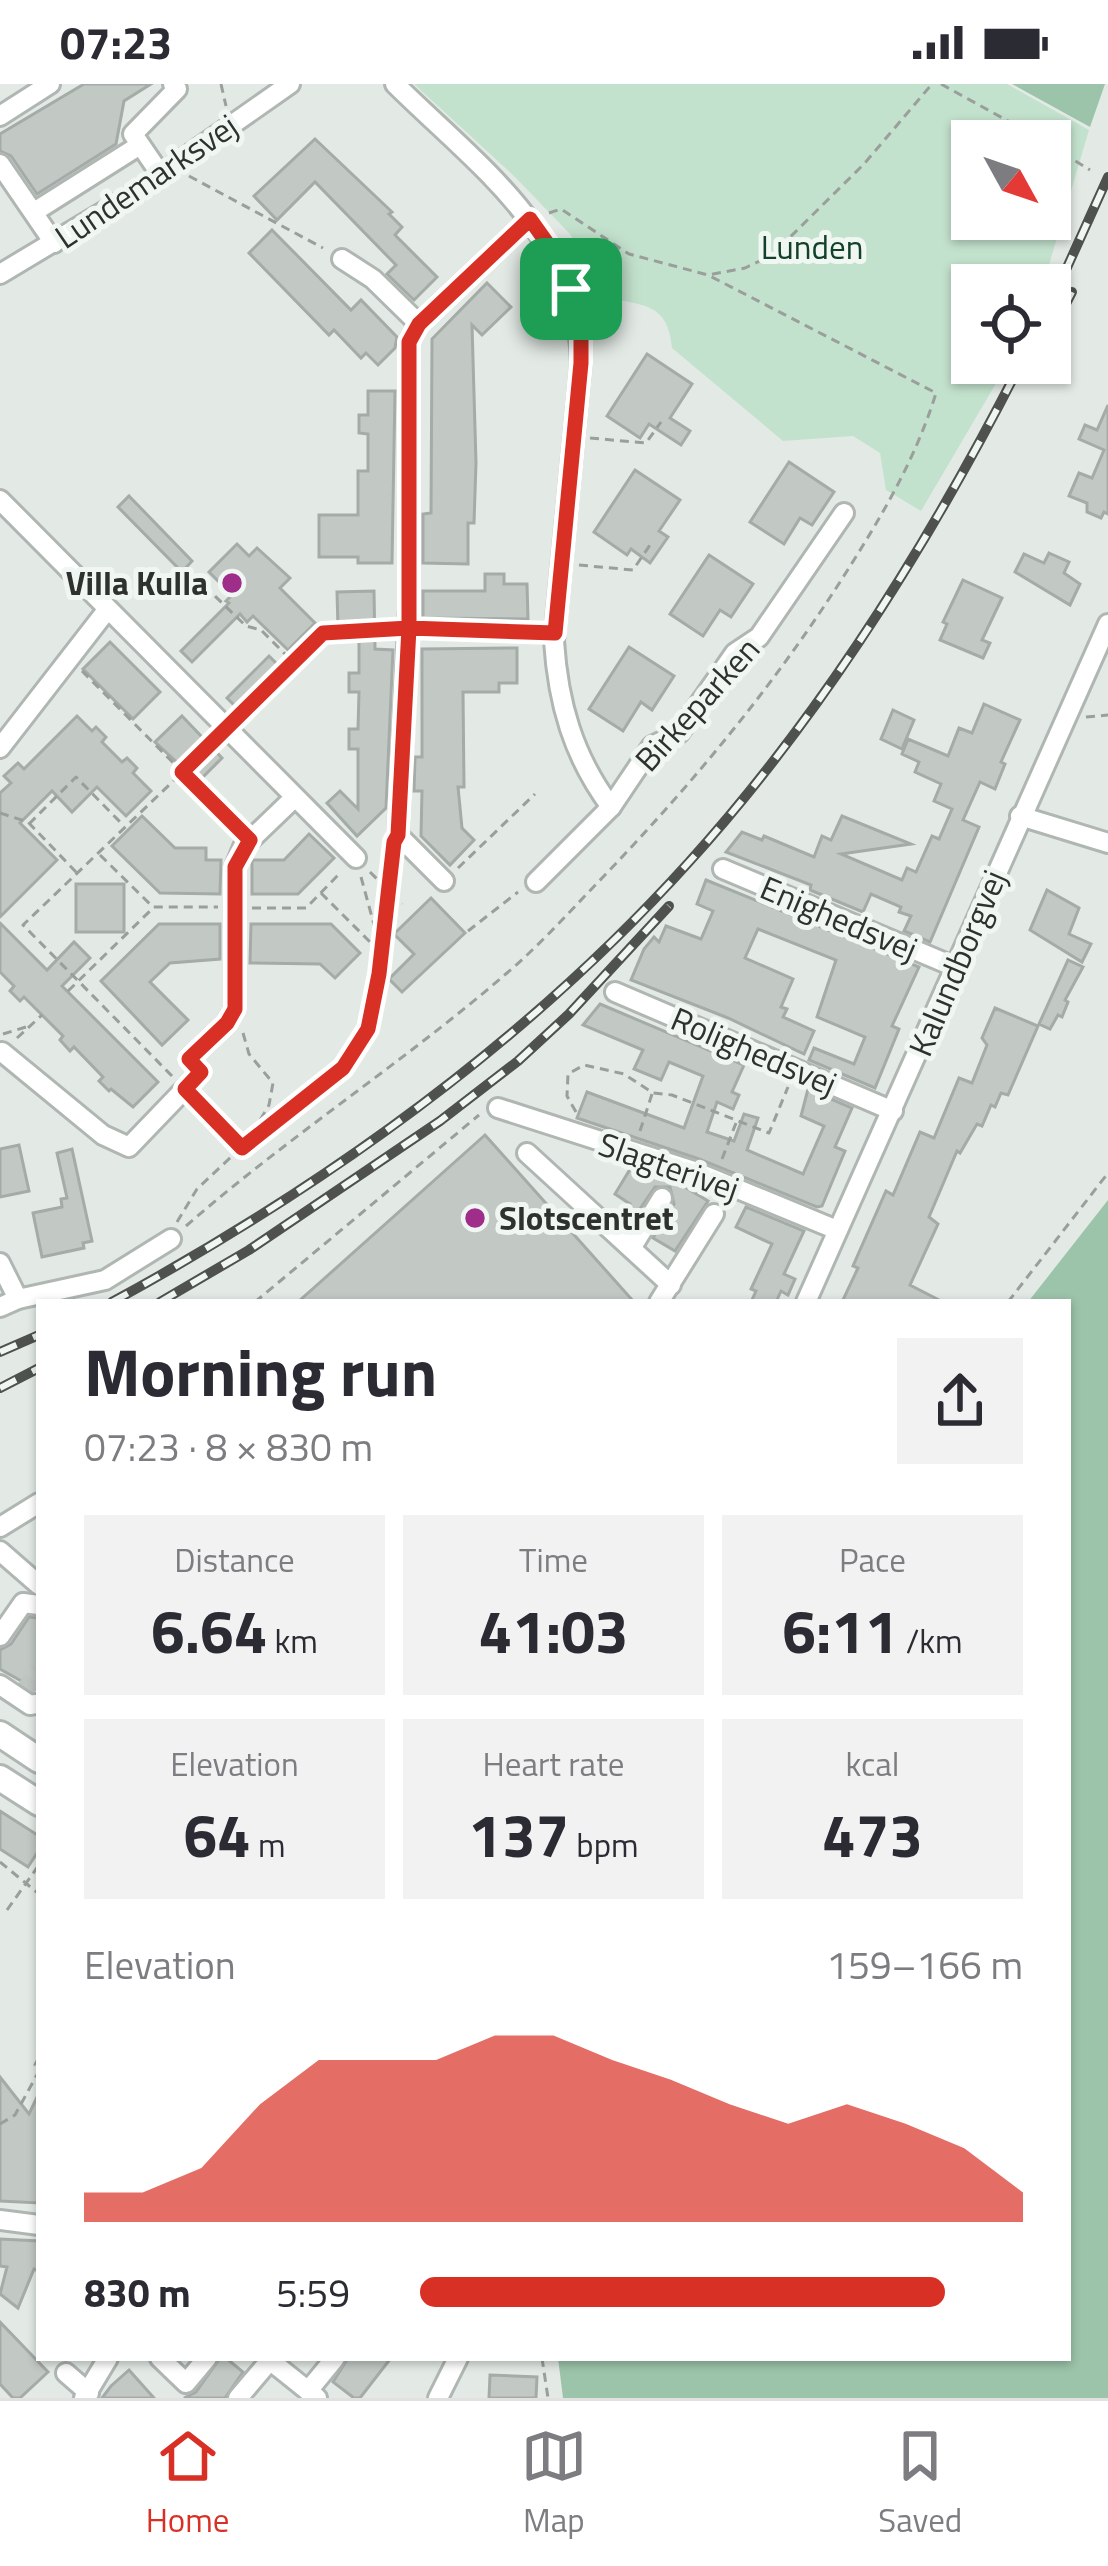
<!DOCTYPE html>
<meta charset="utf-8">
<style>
:root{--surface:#fff;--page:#f2f2f3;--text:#2b2b33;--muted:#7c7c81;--line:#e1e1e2;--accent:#d93025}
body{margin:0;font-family:"Titillium Web",sans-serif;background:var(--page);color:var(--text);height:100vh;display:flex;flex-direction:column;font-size:45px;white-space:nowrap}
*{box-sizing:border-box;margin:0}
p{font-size:39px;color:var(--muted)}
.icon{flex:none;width:66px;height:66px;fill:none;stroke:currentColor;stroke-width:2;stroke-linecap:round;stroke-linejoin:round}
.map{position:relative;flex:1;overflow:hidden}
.panel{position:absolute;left:36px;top:1215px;width:1035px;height:1062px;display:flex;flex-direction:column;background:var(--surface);border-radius:0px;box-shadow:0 3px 9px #0004}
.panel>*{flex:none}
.needle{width:78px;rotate:130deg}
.fabs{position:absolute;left:951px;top:36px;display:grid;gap:24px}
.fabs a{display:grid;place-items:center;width:120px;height:120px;border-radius:0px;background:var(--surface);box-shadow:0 3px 9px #0004;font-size:60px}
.pin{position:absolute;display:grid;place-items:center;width:102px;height:102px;color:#fff;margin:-51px;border-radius:24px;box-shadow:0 6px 18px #0006}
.round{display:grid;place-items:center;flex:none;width:126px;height:126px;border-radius:0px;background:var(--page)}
.overview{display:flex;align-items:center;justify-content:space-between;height:204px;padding:0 48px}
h1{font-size:66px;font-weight:700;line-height:90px}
.metrics{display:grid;grid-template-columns:repeat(3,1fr);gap:18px;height:204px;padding:12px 48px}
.metrics div{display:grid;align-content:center;border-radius:0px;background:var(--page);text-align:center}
.metrics b{font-size:60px;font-weight:700}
.metrics small{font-size:33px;font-weight:400}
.metrics p{font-size:33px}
.chart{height:336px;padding:24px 48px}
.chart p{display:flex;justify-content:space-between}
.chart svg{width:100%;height:216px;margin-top:12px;fill:var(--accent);opacity:.7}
ul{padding:0 48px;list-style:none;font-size:39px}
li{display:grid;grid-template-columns:192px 144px 1fr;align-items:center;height:90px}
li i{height:30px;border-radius:15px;background:var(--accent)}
.status{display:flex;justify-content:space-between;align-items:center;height:84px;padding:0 60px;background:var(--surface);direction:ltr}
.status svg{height:33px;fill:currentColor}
.tabs{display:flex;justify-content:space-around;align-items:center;height:168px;border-top:3px solid var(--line);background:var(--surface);font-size:33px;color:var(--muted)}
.tabs a{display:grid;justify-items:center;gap:6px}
.tabs .on{color:var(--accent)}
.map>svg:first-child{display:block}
</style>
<div class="status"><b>07:23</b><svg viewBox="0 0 49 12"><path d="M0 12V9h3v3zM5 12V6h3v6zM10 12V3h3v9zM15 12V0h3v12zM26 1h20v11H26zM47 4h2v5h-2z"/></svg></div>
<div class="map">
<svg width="1108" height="2314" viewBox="0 0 1108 2314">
<rect width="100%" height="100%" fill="#e3eae5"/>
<!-- green -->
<path fill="#c3e2cd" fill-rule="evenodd" d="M 414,0 L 1007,0 L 1089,46 L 1043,201 L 972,201 L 972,279 L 1008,279 L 921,427 L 886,406 L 880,369 L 853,352 L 783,357 L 672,264 C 668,218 643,222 604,213 L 570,150 L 514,92 ZM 972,57 L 1050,57 L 1050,135 L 972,135 Z"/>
<!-- water -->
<g fill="#9cc4aa">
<polygon points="1012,0 1105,0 1090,43"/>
<polygon points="1108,1116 1108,2314 563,2314 558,2274 1068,2274 1068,1218 1028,1218"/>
</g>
<!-- building -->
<g fill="#c2c9c4" stroke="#a5aba7" stroke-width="3">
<polygon points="84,0 151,0 124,17 116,60 37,110 11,72 0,67 0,50"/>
<polygon points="315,55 392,128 389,130 402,143 395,151 437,193 414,216 387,190 396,181 315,98 277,136 254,112"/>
<polygon points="272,146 351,226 361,216 397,253 395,264 378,281 366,269 361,274 334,246 329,251 249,169"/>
<polygon points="487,199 511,223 482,251 472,241 476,379 474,439 468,439 468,480 423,479 423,430 431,429 432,255"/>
<polygon points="647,270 692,300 670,334 690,347 681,361 649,340 640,354 607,332"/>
<polygon points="368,307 395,307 392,479 358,479 358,473 319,473 319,431 358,431 358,387 368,387 368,350 359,349 359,331 368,331"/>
<polygon points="1108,321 1108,430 1104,428 1101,434 1087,428 1087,419 1069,412 1079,389 1092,394 1104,366 1079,355 1085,341 1097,346"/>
<polygon points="789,378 834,408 812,441 800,434 784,460 750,438"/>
<polygon points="635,386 680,416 659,447 668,453 650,479 631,465 627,471 594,448"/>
<polygon points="129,412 192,477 182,488 118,423"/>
<polygon points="237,460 249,472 257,464 290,494 280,504 315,539 288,566 253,532 247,538 240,530 192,578 181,567 229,519 226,517 232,511 209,488"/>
<polygon points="1049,469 1069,478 1064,489 1080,500 1070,521 1015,488 1024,470 1044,479"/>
<polygon points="709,471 753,500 731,533 720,526 703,552 670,530"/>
<polygon points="485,490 504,490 504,500 527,500 528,535 423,534 423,507 485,507"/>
<polygon points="963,496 1002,514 982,556 990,559 983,574 940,556 947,540 943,538"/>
<polygon points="374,507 375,565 393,566 386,724 357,752 327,719 340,707 358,725 358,665 349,665 349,645 358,645 359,608 349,608 349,589 359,589 359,544 338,544 337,508"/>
<polygon points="110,558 160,608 133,635 83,585"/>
<polygon points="629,563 674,592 652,626 641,618 623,647 589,625"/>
<polygon points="517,564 517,599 499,599 499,608 463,608 464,703 458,703 462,744 474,756 450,781 421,752 422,707 414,707 415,673 422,673 422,565"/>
<polygon points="269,572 281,584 239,626 227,614"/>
<polygon points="984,620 1020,636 1001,678 1005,680 995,705 980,698 963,736 979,743 930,858 904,847 911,832 899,828 901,823 871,810 863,828 810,806 811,801 726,768 742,748 762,756 764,752 814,773 822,752 831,756 842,732 911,760 841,770 902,796 907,784 916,788 932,752 939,755 952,725 934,717 941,700 915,688 919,678 902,670 908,655 948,672 959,644 972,649"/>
<polygon points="893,626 914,636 902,665 881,655"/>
<polygon points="77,632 92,647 96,643 106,653 102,658 122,678 127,674 137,684 133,689 151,707 126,732 97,703 72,728 52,707 20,739 57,776 0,833 0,709 11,699 4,692 18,679 24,685"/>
<polygon points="182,632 222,674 198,698 155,658"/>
<polygon points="142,732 175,764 206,764 206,776 221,776 220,810 160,809 112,762"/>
<polygon points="309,750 334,774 298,810 252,810 252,776 284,776"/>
<polygon points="706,796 919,883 892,942 899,945 875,1004 809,976 814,964 854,980 865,953 817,933 836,876 758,845 745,874 793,895 781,923 787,925 783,933 814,947 804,970 728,934 631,896 644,865 654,853 659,858 666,842 701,855 713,827 697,820"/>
<rect x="76" y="800" width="48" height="48"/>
<polygon points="1047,806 1079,824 1069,850 1091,860 1082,878 1030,846"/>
<polygon points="431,814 465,849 402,908 389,895 414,870 394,850"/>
<polygon points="0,839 47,886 74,858 90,874 62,902 158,998 133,1023 111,1005 109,1007 99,997 103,993 74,963 70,967 60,956 63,952 24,913 20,917 10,907 14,902 0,888"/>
<polygon points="159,840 220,840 220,875 170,879 150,898 188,936 162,961 101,897"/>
<polygon points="251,840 331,840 360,869 335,894 320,880 250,879"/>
<polygon points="1068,876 1083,883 1065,916 1068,918 1062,933 1058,931 1050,945 1039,940"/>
<polygon points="600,920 744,981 732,1008 739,1011 733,1025 717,1018 707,1048 734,1057 744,1030 758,1034 747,1066 803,1090 824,1042 801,1032 808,1005 852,1024 835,1063 845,1067 822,1122 817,1123 699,1075 577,1034 587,1008 684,1044 703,992 669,978 661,996 634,985 643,966 583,941"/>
<polygon points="995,924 1038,942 1008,1011 1001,1009 995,1023 991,1021 982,1042 977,1040 960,1069 957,1067 929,1133 938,1140 910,1201 943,1218 842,1218 858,1184 853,1182 886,1107 893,1111 920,1048 934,1054 959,994 972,999 987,961 982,954"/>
<polygon points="485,1051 634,1218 298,1218"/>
<polygon points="19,1061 29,1107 0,1113 0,1065"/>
<polygon points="72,1065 92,1157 83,1159 84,1164 42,1173 33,1129 62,1123 61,1115 67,1114 57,1069"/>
<polygon points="632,1082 665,1096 667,1092 686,1099 685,1103 708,1117 675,1167 653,1154 674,1120 670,1103 655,1103 635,1132 626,1127 630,1120 615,1110"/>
<polygon points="746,1123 804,1147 784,1190 795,1195 788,1211 781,1207 776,1218 751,1218 756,1207 751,1205 772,1160 736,1143"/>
<polygon points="29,1533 39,1534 39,1607 0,1585 0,1566 11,1560"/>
<polygon points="0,1727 39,1752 39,1766 28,1783 0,1765"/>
<polygon points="0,1993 29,2030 39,2009 39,2119 0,2117"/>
<polygon points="0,2155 39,2157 39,2187 34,2185 18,2224 0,2210 7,2183 0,2182"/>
<polygon points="0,2238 48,2288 20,2314 13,2314 0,2300"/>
<polygon points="220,2274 226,2274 243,2288 225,2314 184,2314 196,2308"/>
<polygon points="348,2274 391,2274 360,2314 354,2314 333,2298"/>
<polygon points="129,2286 154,2314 102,2314 111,2302"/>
<polygon points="490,2291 537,2293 536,2314 489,2314"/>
</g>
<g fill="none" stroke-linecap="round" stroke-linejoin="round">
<!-- minor-tunnel -->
<polyline stroke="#bfc5c1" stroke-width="18" stroke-dasharray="18 9" stroke-linecap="butt" points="22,1610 39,1586"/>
<!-- minor casing -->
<g stroke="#b0b7b2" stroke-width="24">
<g id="minor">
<path d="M 395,0 C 479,83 578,151 581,279 L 554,557 C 558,619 573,672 611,723"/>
<polyline points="0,32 50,0"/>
<polyline points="0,80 54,159"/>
<polyline points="161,91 133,50 177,5 173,0"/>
<polyline points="34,128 140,61"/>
<polyline points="342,175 373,195 419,240"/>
<polyline points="0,190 130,112 290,0"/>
<polyline points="0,416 356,774"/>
<polyline points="0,664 107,526"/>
<polyline points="1020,732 1108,759"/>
<polyline points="723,785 955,883"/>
<polyline points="444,797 398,751 409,525 409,258 419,240 530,135"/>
<polyline points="536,798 611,723 652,662 679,649 735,569 759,553 844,429"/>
<polyline points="615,908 893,1027"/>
<polyline points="2,968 103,1051 129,1063 201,988 189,975 227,939 235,925 235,783 243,763 294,714"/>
<polyline points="498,1024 694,1087 837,1146"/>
<polyline points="527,1069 671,1201"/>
<polyline points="632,1163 662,1114"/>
<polyline points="0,1179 18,1215"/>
<polyline points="659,1218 714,1130"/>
<polyline points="806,1218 1108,540"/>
<polyline points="0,1223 18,1215 105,1196 171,1155"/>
<polyline points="0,1443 39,1419"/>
<polyline points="0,1467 39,1501"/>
<polyline points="0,1552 23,1519 39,1521"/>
<polyline points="0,1601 30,1621 36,1620"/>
<polyline points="0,2136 39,2141"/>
<polyline points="160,2274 186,2299 207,2274"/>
<polyline points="267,2274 317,2314"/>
<polyline points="66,2289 89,2309"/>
<polyline points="308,2307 335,2274"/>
<polyline points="84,2314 108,2274"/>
<polyline points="238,2314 272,2274"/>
<polyline points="438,2314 458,2274"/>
</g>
</g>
<!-- major casing -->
<g stroke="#b0b7b2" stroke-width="30">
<g id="major">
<polyline points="0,1650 39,1676"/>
<polyline points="0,1694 39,1719"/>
</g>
</g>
<!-- path -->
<g stroke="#9a9f9b" stroke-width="3" stroke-dasharray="9 6" stroke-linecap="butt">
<polyline points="221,0 226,22"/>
<polyline points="941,0 1044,57"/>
<polyline points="1050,61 1090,86"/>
<polyline points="189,92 323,164"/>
<polyline points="549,129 561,125 629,170 708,191 745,184 772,171 864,80 932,0"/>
<polyline points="590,354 646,359 661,338"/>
<polyline points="579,481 633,486 652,458"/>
<polyline points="179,491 192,490 246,542 261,546 293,578"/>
<polyline points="425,545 535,549"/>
<polyline points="82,587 236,742"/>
<polyline points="242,630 323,549 391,546"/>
<polyline points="1086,633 1108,631"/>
<polyline points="0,729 28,738 77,789"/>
<polyline points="29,740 76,693 124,742"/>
<polyline points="100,771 153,823 218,823"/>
<polyline points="458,784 535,710"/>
<polyline points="370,788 402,820"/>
<polyline points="361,793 379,859"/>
<polyline points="321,809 378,866"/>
<polyline points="252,824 306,824 341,788"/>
<polyline points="468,847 518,808"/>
<polyline points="68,907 152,825"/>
<polyline points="243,949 249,970 273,999 269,1021 249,1055"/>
<polyline points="3,950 29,942"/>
<polyline points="17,954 42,931"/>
<polyline points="172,992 23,841 214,658"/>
<polyline points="199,1020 242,1063"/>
<polyline points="576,1028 567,1012 568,990 584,981 624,990 653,1009 672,1011 769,1049 788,1003"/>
<polyline points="640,1047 652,1010"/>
<polyline points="722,1075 736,1039"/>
<polyline points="177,1138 197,1105 248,1057 343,984 358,964 373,924 392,770"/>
<path d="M 186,1142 C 289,1052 404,978 507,889 C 542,859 572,825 604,792 C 694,698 777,598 847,487 C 883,430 916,374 936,309 L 708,191"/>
<polyline points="255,1218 479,1031"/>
<polyline points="1008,1218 1108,1089"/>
<polyline points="0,1778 39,1810"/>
<polyline points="7,1826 39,1781"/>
<polyline points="39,1973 35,1981 39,1983"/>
<polyline points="0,2040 15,2031 39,1987"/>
<polyline points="542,2274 548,2314"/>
</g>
<!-- minor -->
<use href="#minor" stroke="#fff" stroke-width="18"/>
<!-- major -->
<use href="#major" stroke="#fff" stroke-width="24"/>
<!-- rail casing -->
<g stroke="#4e514e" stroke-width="10">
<g id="rail">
<polyline points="1050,221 1108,93"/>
<polyline points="1050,251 1072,208"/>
<path d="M 112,1218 C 325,1102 526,959 689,778 C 822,631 931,456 1021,279"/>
<polyline points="160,1218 249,1166 440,1037 518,977 569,930 669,822"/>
<polyline points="0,1268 39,1251"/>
<polyline points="0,1304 39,1284"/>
</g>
</g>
<!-- rail -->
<use href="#rail" stroke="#f0f7f2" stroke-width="6" stroke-dasharray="18" stroke-linecap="butt"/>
</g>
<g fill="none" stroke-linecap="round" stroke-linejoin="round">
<!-- route casing -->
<g stroke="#fff" stroke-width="24">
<polyline id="route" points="571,205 581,246 581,279 555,549 409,544 323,549 182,688 250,756 235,783 235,925 227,939 189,975 201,988 185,1005 242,1064 343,984 368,945 379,890 394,758 398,751 409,544 409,258 419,240 530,135 552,166 571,205"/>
</g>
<!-- route -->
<use href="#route" stroke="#d93025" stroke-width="15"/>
</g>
<!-- markers -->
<g fill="#9f2d8a" stroke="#f0f7f2" stroke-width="4.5">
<circle cx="232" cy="499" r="12"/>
<circle cx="475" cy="1134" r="12"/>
</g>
<g text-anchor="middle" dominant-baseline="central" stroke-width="10" stroke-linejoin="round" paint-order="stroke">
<!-- street labels -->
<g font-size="33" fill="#2f312f" stroke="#f0f7f2">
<text transform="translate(146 97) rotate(-34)">Lundemarksvej</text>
<text transform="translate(697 620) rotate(-48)">Birkeparken</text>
<text transform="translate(839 834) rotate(23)">Enighedsvej</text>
<text transform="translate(957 879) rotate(-67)">Kalundborgvej</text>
<text transform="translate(754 967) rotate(23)">Rolighedsvej</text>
<text transform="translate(669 1082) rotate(19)">Slagterivej</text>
</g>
<!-- park labels -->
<g font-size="33" fill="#114128" stroke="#f0f7f2">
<text x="812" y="163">Lunden</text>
</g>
<!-- poi labels -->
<g font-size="33" font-weight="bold" fill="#2f312f" stroke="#f0f7f2" text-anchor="end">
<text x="208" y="499">Villa Kulla</text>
<text x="499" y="1134" text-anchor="start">Slotscentret</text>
</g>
</g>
</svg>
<div class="fabs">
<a><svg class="needle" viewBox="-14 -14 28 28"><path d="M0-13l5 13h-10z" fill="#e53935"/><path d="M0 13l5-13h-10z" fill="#7c7c81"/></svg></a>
<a><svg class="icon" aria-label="locate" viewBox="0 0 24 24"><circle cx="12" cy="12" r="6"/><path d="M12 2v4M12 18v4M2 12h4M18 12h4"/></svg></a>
</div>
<div class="pin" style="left:571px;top:205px;background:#1e9e55"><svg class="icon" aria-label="arrive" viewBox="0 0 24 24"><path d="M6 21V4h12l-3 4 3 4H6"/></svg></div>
<section class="panel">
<div class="overview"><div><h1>Morning run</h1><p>07:23 · 8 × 830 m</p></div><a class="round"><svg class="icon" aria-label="share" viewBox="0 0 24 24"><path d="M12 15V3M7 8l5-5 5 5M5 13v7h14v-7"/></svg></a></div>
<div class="metrics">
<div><p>Distance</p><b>6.64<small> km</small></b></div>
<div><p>Time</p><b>41:03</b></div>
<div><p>Pace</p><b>6:11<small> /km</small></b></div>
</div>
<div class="metrics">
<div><p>Elevation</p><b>64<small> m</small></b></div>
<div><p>Heart rate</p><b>137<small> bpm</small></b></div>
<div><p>kcal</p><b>473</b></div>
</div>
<div class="chart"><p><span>Elevation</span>159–166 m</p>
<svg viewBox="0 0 160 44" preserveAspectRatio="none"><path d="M0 44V38L10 38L20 33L30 20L40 11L50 11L60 11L70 6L80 6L90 11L100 15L110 20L120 24L130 20L140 24L150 29L160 38V44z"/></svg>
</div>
<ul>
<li><b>830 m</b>5:59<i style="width:87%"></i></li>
</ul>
</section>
</div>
<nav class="tabs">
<a class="on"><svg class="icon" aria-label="home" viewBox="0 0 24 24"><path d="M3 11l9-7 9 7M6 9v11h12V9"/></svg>Home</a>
<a><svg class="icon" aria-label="map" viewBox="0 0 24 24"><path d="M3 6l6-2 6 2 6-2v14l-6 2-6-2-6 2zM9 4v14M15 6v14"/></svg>Map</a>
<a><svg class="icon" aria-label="saved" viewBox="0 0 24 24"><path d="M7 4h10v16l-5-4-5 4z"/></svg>Saved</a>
</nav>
